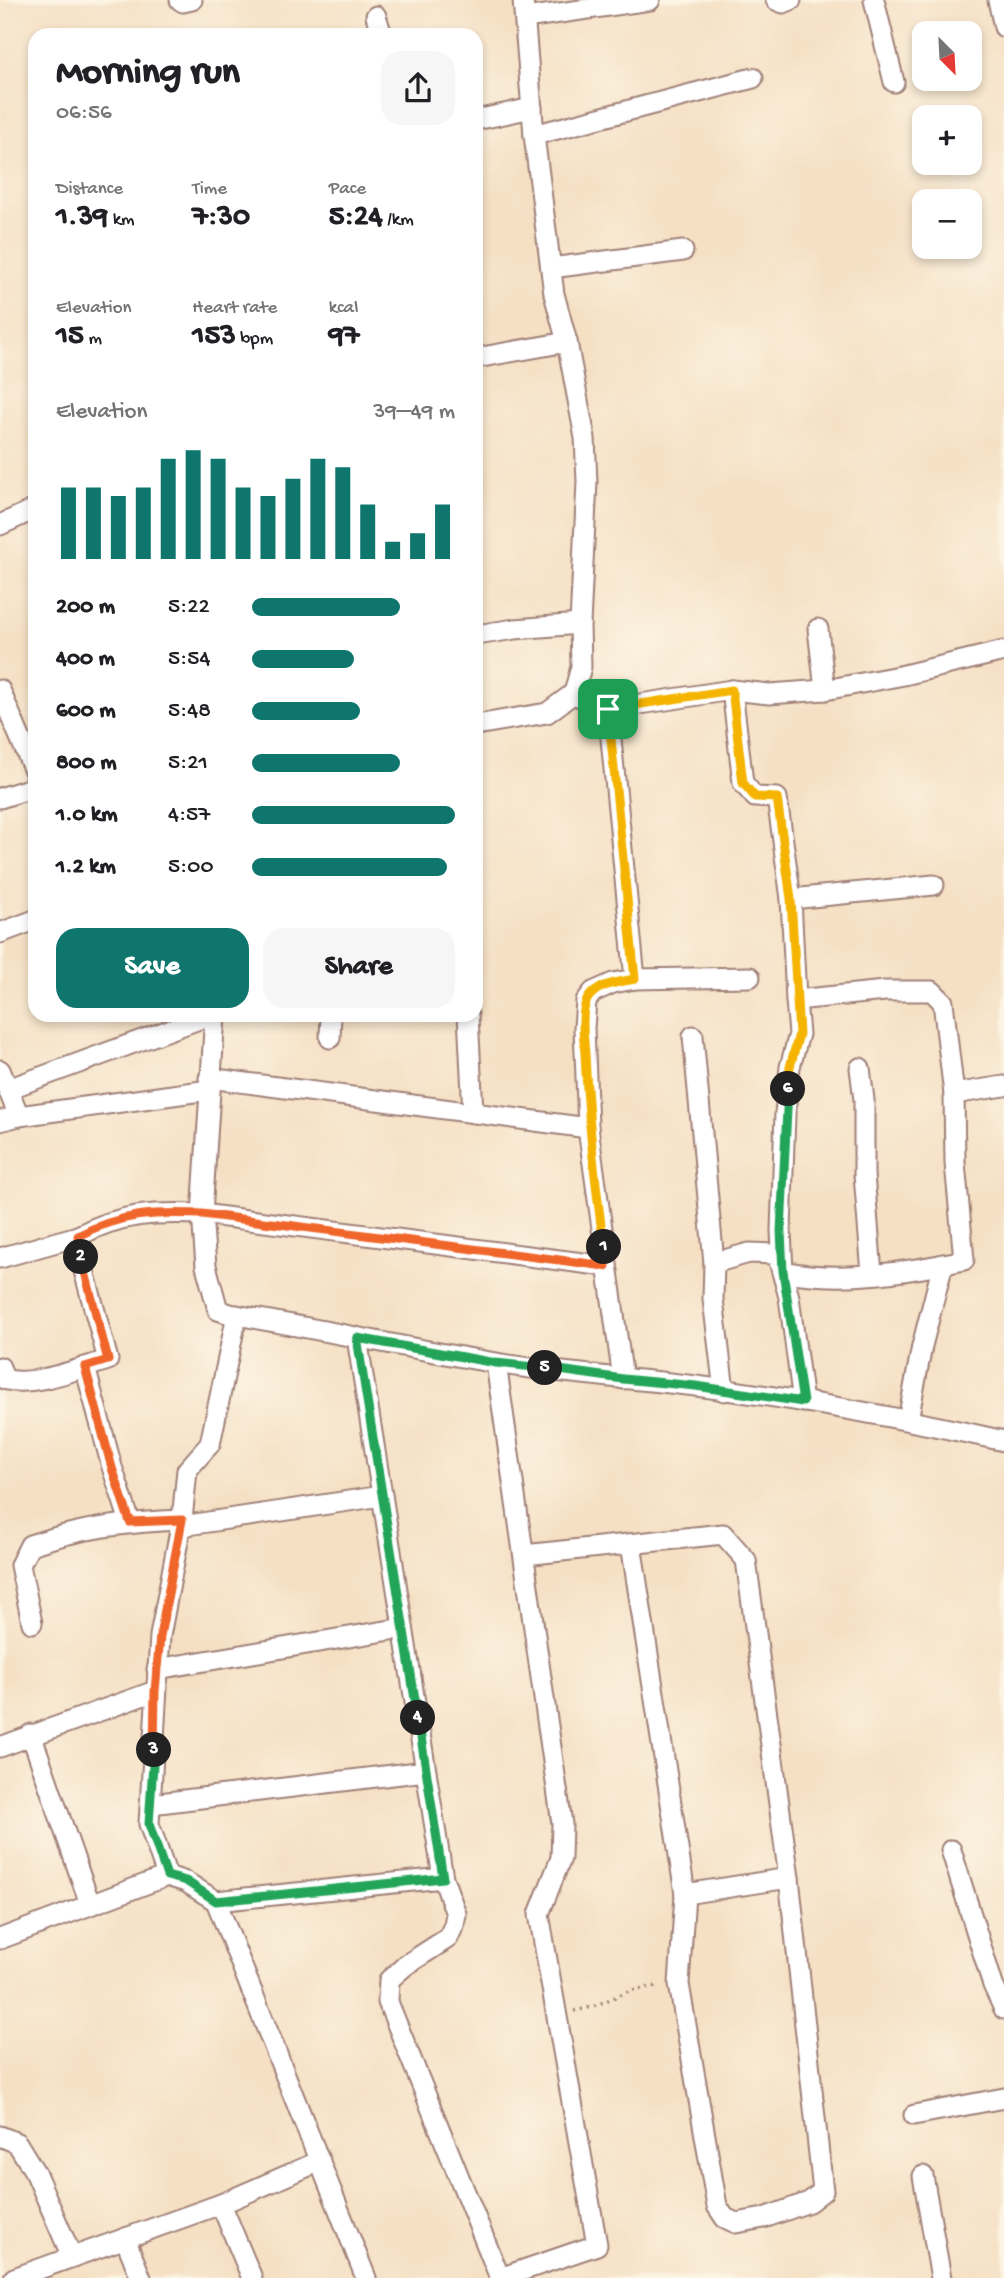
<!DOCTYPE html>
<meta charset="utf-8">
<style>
:root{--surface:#fff;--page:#f6f6f6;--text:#202124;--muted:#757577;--accent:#0f766e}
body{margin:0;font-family:"Gochi Hand",sans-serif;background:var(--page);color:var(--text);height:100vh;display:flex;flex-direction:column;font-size:26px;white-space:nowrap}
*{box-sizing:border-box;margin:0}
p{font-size:23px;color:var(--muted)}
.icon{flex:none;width:38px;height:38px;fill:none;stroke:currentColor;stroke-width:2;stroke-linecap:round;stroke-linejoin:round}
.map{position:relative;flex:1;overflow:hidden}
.details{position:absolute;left:28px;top:28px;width:455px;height:994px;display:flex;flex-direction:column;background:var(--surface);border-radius:21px;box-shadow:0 4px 10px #0003}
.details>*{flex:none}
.needle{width:46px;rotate:156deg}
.controls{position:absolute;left:912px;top:21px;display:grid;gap:14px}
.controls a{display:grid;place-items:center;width:70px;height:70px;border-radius:14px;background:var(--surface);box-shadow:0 4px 10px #0003;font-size:35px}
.pin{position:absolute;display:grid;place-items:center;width:60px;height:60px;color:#fff;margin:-30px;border-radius:14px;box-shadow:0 4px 10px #0006}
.km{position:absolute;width:35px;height:35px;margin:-18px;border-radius:50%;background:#222;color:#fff;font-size:19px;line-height:35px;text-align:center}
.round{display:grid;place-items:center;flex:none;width:74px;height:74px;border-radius:21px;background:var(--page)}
.summary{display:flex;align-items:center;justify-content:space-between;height:119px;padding:0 28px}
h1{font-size:38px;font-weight:800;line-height:52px}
.metrics{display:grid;grid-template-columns:repeat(3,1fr);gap:10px;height:119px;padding:7px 28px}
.metrics div{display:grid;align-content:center}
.metrics b{font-size:30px;font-weight:800}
.metrics small{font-size:19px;font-weight:400}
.metrics p{font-size:19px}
.chart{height:196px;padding:14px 28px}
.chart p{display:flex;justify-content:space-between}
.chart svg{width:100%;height:126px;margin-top:7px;stroke:var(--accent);stroke-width:6}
.cta{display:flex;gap:14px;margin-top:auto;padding:14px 28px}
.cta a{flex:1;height:80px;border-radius:21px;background:var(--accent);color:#fff;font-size:28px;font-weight:800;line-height:80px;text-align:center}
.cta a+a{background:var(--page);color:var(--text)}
ul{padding:0 28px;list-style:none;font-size:23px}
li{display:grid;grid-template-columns:112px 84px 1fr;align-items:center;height:52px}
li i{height:18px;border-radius:9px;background:var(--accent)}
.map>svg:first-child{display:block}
</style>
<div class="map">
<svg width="1004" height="2278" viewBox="0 0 1004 2278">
<rect width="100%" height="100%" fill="#fcf5e5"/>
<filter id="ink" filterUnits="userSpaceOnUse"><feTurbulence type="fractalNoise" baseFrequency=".0143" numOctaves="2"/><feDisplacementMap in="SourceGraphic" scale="14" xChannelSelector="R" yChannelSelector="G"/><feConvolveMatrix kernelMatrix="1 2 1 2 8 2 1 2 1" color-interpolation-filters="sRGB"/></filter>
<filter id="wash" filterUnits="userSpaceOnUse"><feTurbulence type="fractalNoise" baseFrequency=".00686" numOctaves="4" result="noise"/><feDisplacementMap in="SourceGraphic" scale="28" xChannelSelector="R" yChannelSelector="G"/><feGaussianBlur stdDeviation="1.57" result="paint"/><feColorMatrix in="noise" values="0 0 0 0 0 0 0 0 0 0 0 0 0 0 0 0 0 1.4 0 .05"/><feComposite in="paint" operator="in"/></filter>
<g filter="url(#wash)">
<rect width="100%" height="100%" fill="#f5e0c4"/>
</g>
<g filter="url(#ink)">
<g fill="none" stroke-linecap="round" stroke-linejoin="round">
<!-- minor casing -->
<g stroke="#a08078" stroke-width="23">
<g id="minor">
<polyline points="180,0 183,2 192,0"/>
<polyline points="776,0 783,3 791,0"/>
<polyline points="874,0 894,82"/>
<polyline points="998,0 1004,27"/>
<polyline points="376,16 382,35"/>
<polyline points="525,18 650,0"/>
<polyline points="476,120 532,108"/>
<polyline points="534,135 753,78"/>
<polyline points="551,268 683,251"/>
<polyline points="476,358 567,342"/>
<polyline points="0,525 35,509"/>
<polyline points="818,629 825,690"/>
<polyline points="476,635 515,629 580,624"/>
<polyline points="0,690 35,773"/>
<polyline points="732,690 743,783 755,797 777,798 791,899 796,1000 885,991 932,991 943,1002 954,1094 1004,1086"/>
<polyline points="574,693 601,710 732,690 769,694 825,690 904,675 1004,651"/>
<polyline points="608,709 635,979"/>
<polyline points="476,725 547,713 574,693 581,667 580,624 587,482 585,438 567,342 554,294 534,135 523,0"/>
<polyline points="0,798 35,787"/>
<polyline points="791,899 934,885"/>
<polyline points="0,933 35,920"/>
<path d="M 796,1000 L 799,1034 L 790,1067 L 785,1113 L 781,1231 L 783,1271 C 840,1283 908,1272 964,1260 L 955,1163 L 954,1094"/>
<path d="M 215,1015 L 202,1214 L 206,1266 L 218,1310 L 230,1314 C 319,1329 407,1348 496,1363 C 562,1374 630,1378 696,1386 C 800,1399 902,1418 1004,1441"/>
<polyline points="468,1015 473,1113"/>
<polyline points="693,1036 714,1263 713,1299 724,1391"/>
<polyline points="330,1038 331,1015"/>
<polyline points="860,1068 864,1100 864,1174 872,1274"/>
<polyline points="0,1070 19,1116 0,1121"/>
<polyline points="209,1078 588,1128"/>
<polyline points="8,1089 210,1015"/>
<polyline points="19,1116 209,1090"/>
<path d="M 78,1236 C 121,1213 155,1212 202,1214 L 606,1266"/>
<path d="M 0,1258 L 78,1236 L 83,1267 L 108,1360 C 80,1368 31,1388 4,1379 L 0,1367"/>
<polyline points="714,1263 749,1253 777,1254 789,1297 803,1402"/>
<polyline points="237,1315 210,1444 187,1470 182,1520 160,1636 149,1824 167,1876 186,1882 216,1901 366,2278"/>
<polyline points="357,1338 443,1878 456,1914 454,1925 448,1938 406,1965 389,1980 388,2002 500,2278"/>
<polyline points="496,1363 562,1824 561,1858 539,1914 597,2245 500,2278"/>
<polyline points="85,1367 112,1467 130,1522"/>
<polyline points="623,1379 588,1128 584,1028 586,1001 593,992 613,983 635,979 750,977"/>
<polyline points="908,1420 922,1346 943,1264"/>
<polyline points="181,1526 382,1496"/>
<polyline points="524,1555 723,1534 746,1560 789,1878 823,2191 809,2202 764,2218 736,2223 725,2218 717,2206 679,1984 685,1894 631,1544"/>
<path d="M 32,1623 L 20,1565 L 30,1545 C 81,1528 128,1522 182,1520"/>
<polyline points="157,1669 403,1628"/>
<polyline points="31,1734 90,1904"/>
<polyline points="0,1747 155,1691"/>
<polyline points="151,1804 426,1771"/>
<polyline points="951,1850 993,1985 1004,2009"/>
<polyline points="685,1894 789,1878"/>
<polyline points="216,1901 443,1878"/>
<polyline points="0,1939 167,1876"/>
<polyline points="914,2115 1004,2098"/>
<polyline points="0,2136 17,2143 36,2174 72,2257"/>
<polyline points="923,2176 941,2278"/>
<polyline points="125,2238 141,2278"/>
<polyline points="14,2278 221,2204"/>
<polyline points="252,2278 221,2204 320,2161"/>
</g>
</g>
<!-- path -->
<polyline stroke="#a08078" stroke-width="3.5" stroke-dasharray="2 5" stroke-linecap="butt" points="574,2011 592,2007 631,1990 660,1986"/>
<!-- minor -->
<use href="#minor" stroke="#fff" stroke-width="19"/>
</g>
</g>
<g fill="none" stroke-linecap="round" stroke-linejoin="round" filter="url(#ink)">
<!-- split-1 casing -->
<g stroke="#fff" stroke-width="14">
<path id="split-1" d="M 604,1247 C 595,1182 588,1119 585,1054 C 584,1038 580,1014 587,1000 C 595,984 620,982 635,979 L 608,709"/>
</g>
<!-- split-2 casing -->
<g stroke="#fff" stroke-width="14">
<path id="split-2" d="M 81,1257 L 78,1236 C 121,1213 155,1212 202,1214 L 606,1266 L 604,1247"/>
</g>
<!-- split-3 casing -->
<g stroke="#fff" stroke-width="14">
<polyline id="split-3" points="81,1257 108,1360 85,1367 112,1468 130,1522 182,1520 160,1636 155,1691 154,1750"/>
</g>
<!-- split-4 casing -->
<g stroke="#fff" stroke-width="14">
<polyline id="split-4" points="154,1750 149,1824 167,1876 186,1881 216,1901 443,1878 418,1718"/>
</g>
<!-- split-5 casing -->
<g stroke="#fff" stroke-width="14">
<polyline id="split-5" points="418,1718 357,1338 496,1363 545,1368"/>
</g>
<!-- split-6 casing -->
<g stroke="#fff" stroke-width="14">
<polyline id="split-6" points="545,1368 623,1379 696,1386 803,1402 783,1271 781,1231 788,1089"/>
</g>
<!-- split-7 casing -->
<g stroke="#fff" stroke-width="14">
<polyline id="split-7" points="608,709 732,690 743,783 755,797 777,798 791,899 799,1034 790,1067 788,1089"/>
</g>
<!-- split-1 -->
<use href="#split-1" stroke="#f5b400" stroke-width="9"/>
<!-- split-2 -->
<use href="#split-2" stroke="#f0652b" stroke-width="9"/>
<!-- split-3 -->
<use href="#split-3" stroke="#f0652b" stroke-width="9"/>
<!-- split-4 -->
<use href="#split-4" stroke="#22a559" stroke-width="9"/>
<!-- split-5 -->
<use href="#split-5" stroke="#22a559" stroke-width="9"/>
<!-- split-6 -->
<use href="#split-6" stroke="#22a559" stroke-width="9"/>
<!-- split-7 -->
<use href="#split-7" stroke="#f5b400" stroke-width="9"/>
</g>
</svg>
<div class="controls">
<a><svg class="needle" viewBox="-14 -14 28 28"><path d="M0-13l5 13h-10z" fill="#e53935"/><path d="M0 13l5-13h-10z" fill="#757577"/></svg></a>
<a>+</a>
<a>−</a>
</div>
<div class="pin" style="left:608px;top:709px;background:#1e9e55"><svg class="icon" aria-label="arrive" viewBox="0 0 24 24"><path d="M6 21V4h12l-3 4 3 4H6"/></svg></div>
<b class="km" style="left:604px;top:1247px">1</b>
<b class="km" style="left:81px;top:1257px">2</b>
<b class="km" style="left:154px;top:1750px">3</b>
<b class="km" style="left:418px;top:1718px">4</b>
<b class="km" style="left:545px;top:1368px">5</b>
<b class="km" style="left:788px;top:1089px">6</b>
<section class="details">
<div class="summary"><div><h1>Morning run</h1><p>06:56</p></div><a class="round"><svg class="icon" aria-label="share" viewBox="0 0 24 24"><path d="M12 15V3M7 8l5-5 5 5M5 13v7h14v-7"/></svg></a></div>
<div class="metrics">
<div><p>Distance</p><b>1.39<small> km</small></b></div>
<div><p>Time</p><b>7:30</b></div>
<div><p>Pace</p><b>5:24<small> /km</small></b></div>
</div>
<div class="metrics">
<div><p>Elevation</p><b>15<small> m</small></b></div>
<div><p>Heart rate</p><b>153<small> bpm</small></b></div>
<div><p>kcal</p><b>97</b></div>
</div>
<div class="chart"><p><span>Elevation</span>39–49 m</p>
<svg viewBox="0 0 160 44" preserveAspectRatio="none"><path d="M5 44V19M15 44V19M25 44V22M35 44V19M45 44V9M55 44V6M65 44V9M75 44V19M85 44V22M95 44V16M105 44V9M115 44V12M125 44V25M135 44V38M145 44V35M155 44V25"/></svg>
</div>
<ul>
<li><b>200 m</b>5:22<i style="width:73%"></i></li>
<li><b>400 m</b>5:54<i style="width:50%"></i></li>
<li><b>600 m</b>5:48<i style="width:53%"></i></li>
<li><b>800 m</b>5:21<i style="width:73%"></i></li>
<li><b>1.0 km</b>4:57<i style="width:100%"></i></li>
<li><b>1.2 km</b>5:00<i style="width:96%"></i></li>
</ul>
<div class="cta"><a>Save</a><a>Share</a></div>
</section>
</div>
